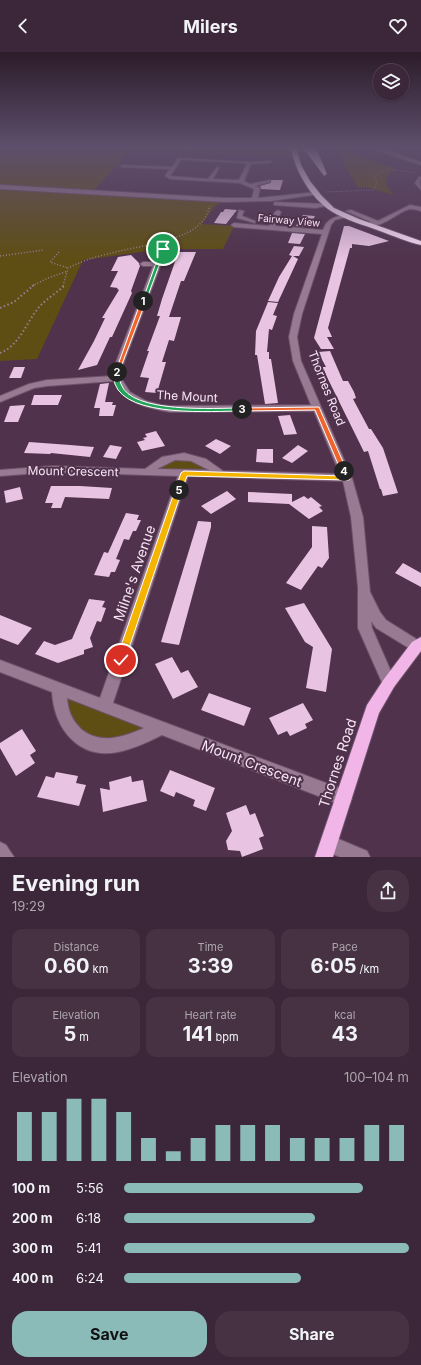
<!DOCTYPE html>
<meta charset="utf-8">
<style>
:root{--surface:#3c2639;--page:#473244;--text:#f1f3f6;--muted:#aca5ae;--line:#554353;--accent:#8bbbb9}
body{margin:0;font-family:Inter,sans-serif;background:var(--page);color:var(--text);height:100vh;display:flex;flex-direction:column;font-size:15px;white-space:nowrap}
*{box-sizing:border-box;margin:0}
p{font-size:13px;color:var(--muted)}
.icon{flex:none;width:22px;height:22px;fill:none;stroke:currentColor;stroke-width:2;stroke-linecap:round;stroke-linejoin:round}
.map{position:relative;height:805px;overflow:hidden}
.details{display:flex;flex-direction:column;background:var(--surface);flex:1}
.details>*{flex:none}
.buttons{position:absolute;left:373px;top:12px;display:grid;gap:8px}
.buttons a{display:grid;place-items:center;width:36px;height:36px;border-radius:50%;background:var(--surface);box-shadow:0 1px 3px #0004,0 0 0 1px var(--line);font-size:20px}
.pin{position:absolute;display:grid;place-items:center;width:34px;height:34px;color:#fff;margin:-17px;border:2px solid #fff;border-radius:50%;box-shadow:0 1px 4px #0007}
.km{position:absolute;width:20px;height:20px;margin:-10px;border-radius:50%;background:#222;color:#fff;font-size:11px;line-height:20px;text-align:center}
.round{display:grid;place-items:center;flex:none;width:42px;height:42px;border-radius:16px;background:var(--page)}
.summary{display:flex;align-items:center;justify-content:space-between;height:68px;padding:0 12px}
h1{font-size:22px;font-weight:700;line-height:30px}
.metrics{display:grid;grid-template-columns:repeat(3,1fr);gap:6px;height:68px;padding:4px 12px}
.metrics div{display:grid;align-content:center;border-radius:10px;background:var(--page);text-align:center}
.metrics b{font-size:20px;font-weight:700}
.metrics small{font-size:11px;font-weight:400}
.metrics p{font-size:11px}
.chart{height:112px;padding:8px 12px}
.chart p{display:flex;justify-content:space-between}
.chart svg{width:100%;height:72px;margin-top:4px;stroke:var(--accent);stroke-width:6}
.button{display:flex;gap:8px;margin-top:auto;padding:8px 12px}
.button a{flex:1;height:46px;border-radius:16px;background:var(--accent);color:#111;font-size:16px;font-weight:700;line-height:46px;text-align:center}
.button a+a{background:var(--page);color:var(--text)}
ul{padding:0 12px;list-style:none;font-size:13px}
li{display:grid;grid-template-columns:64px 48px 1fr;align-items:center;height:30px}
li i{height:10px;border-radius:5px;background:var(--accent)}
header{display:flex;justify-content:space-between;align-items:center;height:52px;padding:0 12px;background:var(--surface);font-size:18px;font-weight:700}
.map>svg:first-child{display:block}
</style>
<header><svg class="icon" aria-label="back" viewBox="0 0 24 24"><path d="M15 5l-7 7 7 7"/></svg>Milers<svg class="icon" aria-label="heart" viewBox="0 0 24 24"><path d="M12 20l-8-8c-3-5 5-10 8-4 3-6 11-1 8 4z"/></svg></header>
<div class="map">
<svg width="421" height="805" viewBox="0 0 421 805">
<rect width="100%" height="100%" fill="#50324c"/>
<!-- green -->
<g fill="#5f4e13">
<polygon points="0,96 293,96 294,105 132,97 92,140 225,148 215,154 202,172 234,174 223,197 163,197 83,208 37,307 0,309"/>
<path d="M 338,96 L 346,96 L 348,98 L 395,117 L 389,122 L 385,129 L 388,137 L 394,143 L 366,135 L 359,136 C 353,129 340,105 338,96 Z"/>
<polygon points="186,405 220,422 147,420 152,415"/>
<polygon points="59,636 161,676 130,690 77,683"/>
</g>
<!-- building -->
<g fill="#e8c4e2">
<polygon points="303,96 316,96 327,122 324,124"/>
<polygon points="271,128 283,128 280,138 261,137 260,134 270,131"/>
<polygon points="225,157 237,158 226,172 214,171 221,160 223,160"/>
<polygon points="303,163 315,164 309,175 296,174"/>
<polygon points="344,174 349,174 389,189 369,194 352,192 352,196 350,196 328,276 332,285 327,285 334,297 321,297 314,286"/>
<polygon points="292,181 305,182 300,192 288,191"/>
<polygon points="294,194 304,195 299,204 293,204 298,207 278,250 268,249 279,225 292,204 289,203"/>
<polygon points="180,200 196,200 184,229 181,229 169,265 181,265 174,289 169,288 162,310 166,310 157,341 145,340 149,326 140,325 149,299 147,299 160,264 157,264 162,247 178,201"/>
<polygon points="131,203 139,211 140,214 131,239 132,241 112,285 110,285 97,313 78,318 94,289 105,266 102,266 119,238 117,237 118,236 110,235 118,219 111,219 118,205"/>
<polygon points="268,250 278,251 273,263 277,264 272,278 269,277 267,300 269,300 269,307 271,307 278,351 265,352 257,303 255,303 256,279"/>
<polygon points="330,299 343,329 348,329 354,340 356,346 353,347 369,377 371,377 383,396 398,441 383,444 381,437 380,437 368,399 364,400 323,317 323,315 326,315 318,300"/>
<polygon points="14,315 25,315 21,326 9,326"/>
<polygon points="109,331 105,350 113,350 112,353 116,353 113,364 99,364 100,356 94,356 100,332"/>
<polygon points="34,343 62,343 58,353 31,353"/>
<polygon points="25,353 18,370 4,370 10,354"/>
<polygon points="290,363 297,382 284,383 278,364"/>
<polygon points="156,379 165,394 142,399 137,390 145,388 143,386 147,385 145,382"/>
<polygon points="216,387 231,394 220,402 205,394"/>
<polygon points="29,390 70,393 94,395 90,405 51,401 50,402 24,401"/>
<polygon points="110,393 122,395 116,407 103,405"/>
<polygon points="298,393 308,399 292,411 282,406"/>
<polygon points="257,397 273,397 273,411 256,410"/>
<polygon points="51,434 80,434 112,436 109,447 65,445 61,456 51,456 53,451 45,451"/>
<polygon points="20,435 23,447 6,451 4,439"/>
<polygon points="227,439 236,447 211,462 201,454"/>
<polygon points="248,440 292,442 292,450 304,444 308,447 311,445 322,454 319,455 323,459 309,467 289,452 248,450"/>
<polygon points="126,461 139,463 137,468 141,468 136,479 133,479 129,488 124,487 116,507 120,508 115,520 111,520 109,525 94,523 104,500 108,501"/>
<polygon points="198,469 211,470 211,475 179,593 161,590"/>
<polygon points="312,474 327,475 329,506 322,516 318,514 301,538 286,531 312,495"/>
<polygon points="403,511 421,521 421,535 395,521"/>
<polygon points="89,547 105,549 102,555 106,556 101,570 97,569 90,586 93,595 84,598 84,602 58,611 35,602 44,589 55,593 72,587"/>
<polygon points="304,551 332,597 326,640 306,636 313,595 305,590 285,556"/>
<polygon points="0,563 32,576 18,593 0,586"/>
<polygon points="172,605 181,621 188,618 198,635 173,647 155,612"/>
<polygon points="209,641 251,656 244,674 201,658"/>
<polygon points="303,651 313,668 305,672 307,676 290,684 287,679 278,683 269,666"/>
<polygon points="22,677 36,699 30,703 35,711 16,724 0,696 0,691"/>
<polygon points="170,718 215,736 206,759 193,754 195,748 176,740 174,745 160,739"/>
<polygon points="56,720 78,724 76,731 86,733 79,754 37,745 46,724 54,726"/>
<polygon points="131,724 132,730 143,728 147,749 103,760 100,736 110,738 109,730"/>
<polygon points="246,753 250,763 255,761 264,784 259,786 263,797 242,805 240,799 228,798 226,789 232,779 226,761"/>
</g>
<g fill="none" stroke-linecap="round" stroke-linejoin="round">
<!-- minor casing -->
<g stroke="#6e526a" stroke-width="2">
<g id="minor">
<polygon points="377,96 381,96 421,110 421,113 381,100"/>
<path d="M 178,106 L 249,110 L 272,109 L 270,111 L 251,112 L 244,129 L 250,132 L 270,128 L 270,130 L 255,134 L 260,136 L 258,146 L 317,140 L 320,142 L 271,149 L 225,150 L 0,137 L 0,133 L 225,146 L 252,146 L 254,137 L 240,131 L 170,127 L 165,124 L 170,117 L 122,115 L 120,114 L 122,113 L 172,115 ZM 181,108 L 245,111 L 247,112 L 239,128 L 213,127 L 219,116 L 217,115 L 208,127 L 170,124 Z"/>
<polygon points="419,125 421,125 420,131 421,138 415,131"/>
<path d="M 276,150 C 284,151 328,151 331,153 L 315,156 L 274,153 L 274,151 Z"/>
<path d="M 410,153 L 421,155 L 421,159 C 418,158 414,157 411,157 C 399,158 379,180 367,172 L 371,170 L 346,159 L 351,158 L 378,169 Z"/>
<polygon points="239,158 244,159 242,164 255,169 255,171 237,166"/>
<path d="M 278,158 L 281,160 L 275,174 L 323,178 C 327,166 335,165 347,162 L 350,164 L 335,168 L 331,173 L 302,262 L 297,285 L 301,309 L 352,426 L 363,465 L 370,540 L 380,560 L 386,568 L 421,590 L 421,598 L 417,600 L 412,598 L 376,576 L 371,569 L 372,576 L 396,631 L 394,635 L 389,637 L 384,635 L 358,576 L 358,535 L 351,465 L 343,429 L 188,424 L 113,651 L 350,740 L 352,746 L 350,752 L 344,754 L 162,683 C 148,690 133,697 118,700 C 79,708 54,677 52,640 L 0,620 L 0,608 L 100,646 L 178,424 L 52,420 L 0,424 L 0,418 L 52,414 L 145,417 L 162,405 L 184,401 L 206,407 L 223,419 L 340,422 L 314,359 L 170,360 C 148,356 123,351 114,329 L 47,334 L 34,336 L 0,350 L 0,344 L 29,332 L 47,328 L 113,324 L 113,318 L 153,214 L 143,214 L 140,212 L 143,210 L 155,210 L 160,197 L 163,195 L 166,197 L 161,212 L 121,318 L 122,328 L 130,340 L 146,349 L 161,353 L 170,354 L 311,353 L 293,309 L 289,285 L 294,262 L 322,182 L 234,175 L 231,173 L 234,171 L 269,174 L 275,160 ZM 175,408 L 191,409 L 209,418 L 157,417 ZM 67,646 L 144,676 C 124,685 100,693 81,677 C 72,668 68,659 67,646 Z"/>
<polygon points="329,783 367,799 370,805 340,805 323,798 320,792 323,786"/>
<polygon points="0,790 6,793 14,805 0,805"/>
</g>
</g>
<!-- major casing -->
<g stroke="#6e526a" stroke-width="2">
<polygon id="major" points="421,585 421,599 394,635 379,661 333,805 315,805 367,653 384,627 412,590"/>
</g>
<!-- highway casing -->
<g stroke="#6e526a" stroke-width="2">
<path id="highway" d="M 291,96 L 296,96 L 301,113 L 310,129 L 321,143 L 334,156 L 359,167 L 421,189 L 421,193 C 407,190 394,184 380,179 C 364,173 345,168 331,159 C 311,146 295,119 291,96 Z"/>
</g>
<!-- path-far2 -->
<g stroke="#987e94" stroke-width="1" stroke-dasharray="1 1.5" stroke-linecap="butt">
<polyline points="365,96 372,98"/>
<polyline points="326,140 374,138 377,131 375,124 387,117 417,121"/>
<polyline points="209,157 210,153"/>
</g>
<!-- path-far1 -->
<g stroke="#987e94" stroke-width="1.5" stroke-dasharray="1 2" stroke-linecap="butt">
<path d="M 162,190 C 180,184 204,178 209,156"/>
<polyline points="59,200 50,210 68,216"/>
<polyline points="0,204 44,198"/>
<polyline points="32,234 48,226 68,219"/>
<path d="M 63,234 L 68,216 C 96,202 127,198 157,191"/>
</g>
<!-- path -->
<g stroke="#987e94" stroke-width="2" stroke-dasharray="1.5 2.5" stroke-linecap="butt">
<polyline points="0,256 14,250 34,233"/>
<path d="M 0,301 C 21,293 26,269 41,253 C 47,247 56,241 63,235 L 64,233"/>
</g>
<!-- minor -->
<use href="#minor" fill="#987b93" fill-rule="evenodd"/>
<!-- major -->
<use href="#major" fill="#f1b5e8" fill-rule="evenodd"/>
<!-- highway -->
<use href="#highway" fill="#faddf5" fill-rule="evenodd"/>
</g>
<!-- sky -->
<linearGradient id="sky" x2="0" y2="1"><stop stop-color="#2c1c2a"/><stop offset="0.46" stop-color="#5e4f6c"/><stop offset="1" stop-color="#5e4f6c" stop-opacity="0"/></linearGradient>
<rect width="421" height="208" fill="url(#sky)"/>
<!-- split-1 -->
<polygon fill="#22a559" stroke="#fff" points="163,196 165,197 146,249 142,250 161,197"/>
<!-- split-2 -->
<polygon fill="#f0652b" stroke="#fff" points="143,247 146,249 119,320 115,321 141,249"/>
<!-- split-3 -->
<path fill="#22a559" stroke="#fff" d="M 117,318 L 119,320 C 120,323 119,328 121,332 C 131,362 216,356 242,356 L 245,357 L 242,359 C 213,359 127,366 115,332 C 114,328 114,323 114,320 Z"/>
<!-- split-4 -->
<polygon fill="#f0652b" stroke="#fff" points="319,355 347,419 346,421 344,422 341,419 315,358 242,359 239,357 242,356"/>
<!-- split-5 -->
<polygon fill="#f5b400" stroke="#fff" points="344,417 346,418 350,426 349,428 187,424 181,440 179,441 175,438 181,421 184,419 343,424 341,419"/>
<!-- split-6 -->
<polygon fill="#f5b400" stroke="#fff" points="179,436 182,438 125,608 124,610 118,610 116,608 175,438"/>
<g text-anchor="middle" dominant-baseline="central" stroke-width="4" stroke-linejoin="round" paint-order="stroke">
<!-- far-street labels -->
<g font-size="10" fill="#f7e4f4" stroke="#50324c">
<text transform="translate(289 168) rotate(5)">Fairway View</text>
</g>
<!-- street labels -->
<g font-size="12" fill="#f7e4f4" stroke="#50324c">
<text transform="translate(327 336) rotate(68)">Thornes Road</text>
<text transform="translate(187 344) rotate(3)">The Mount</text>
<text transform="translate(73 419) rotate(1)">Mount Crescent</text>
</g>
<!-- near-street labels -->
<g font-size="14" fill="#f7e4f4" stroke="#50324c">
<text transform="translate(134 521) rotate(-71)">Milne's Avenue</text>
<text transform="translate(252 711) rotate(21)">Mount Crescent</text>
<text transform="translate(337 711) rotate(-72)">Thornes Road</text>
</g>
</g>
</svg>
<div class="buttons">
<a><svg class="icon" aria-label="layers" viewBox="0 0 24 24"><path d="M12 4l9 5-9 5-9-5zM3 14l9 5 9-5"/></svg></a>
</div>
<div class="pin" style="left:163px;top:197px;background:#1e9e55"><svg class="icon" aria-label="arrive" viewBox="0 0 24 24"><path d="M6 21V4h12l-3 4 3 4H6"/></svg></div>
<div class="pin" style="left:121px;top:608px;background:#d93025"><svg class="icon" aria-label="check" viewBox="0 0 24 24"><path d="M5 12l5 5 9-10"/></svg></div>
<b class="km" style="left:143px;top:249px">1</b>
<b class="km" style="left:117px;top:320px">2</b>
<b class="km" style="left:242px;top:357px">3</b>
<b class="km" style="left:344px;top:419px">4</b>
<b class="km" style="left:179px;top:438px">5</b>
</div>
<section class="details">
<div class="summary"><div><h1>Evening run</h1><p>19:29</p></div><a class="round"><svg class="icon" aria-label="share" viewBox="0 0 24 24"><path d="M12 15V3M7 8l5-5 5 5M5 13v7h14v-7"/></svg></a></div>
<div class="metrics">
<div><p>Distance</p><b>0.60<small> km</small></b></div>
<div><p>Time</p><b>3:39</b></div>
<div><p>Pace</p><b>6:05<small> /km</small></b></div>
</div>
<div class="metrics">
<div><p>Elevation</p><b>5<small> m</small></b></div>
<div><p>Heart rate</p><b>141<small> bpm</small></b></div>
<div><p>kcal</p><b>43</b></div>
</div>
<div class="chart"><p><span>Elevation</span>100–104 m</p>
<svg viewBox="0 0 160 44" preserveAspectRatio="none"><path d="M5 44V14M15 44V14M25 44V6M35 44V6M45 44V14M55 44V30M65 44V38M75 44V30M85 44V22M95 44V22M105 44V22M115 44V30M125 44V30M135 44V30M145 44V22M155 44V22"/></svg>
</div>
<ul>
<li><b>100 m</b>5:56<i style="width:84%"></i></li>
<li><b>200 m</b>6:18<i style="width:67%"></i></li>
<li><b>300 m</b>5:41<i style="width:100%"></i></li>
<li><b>400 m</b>6:24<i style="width:62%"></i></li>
</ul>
<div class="button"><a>Save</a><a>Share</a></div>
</section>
